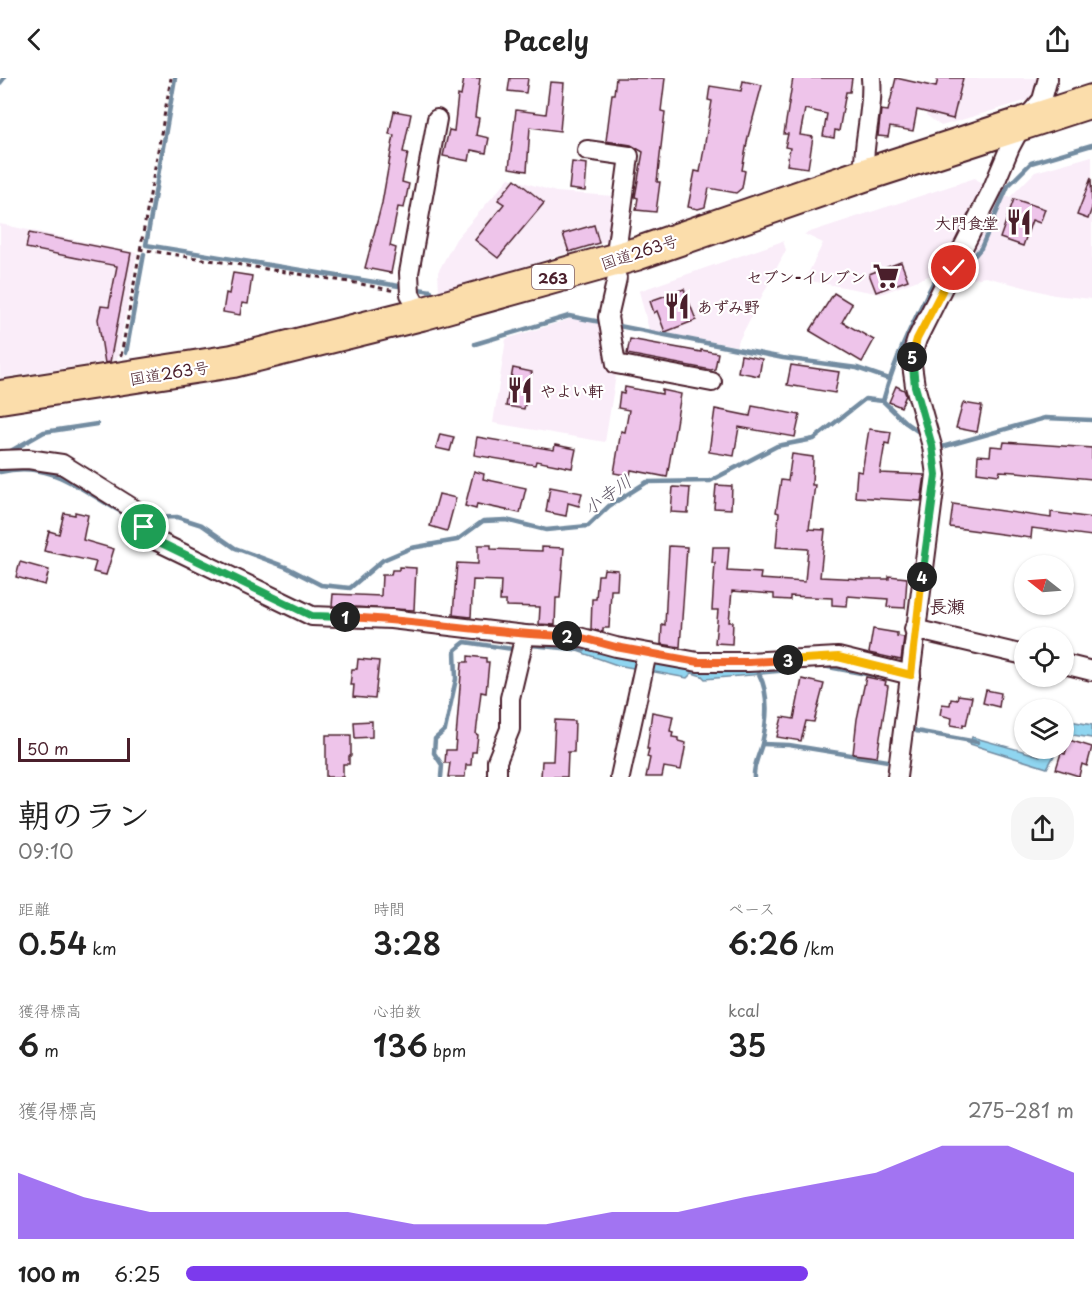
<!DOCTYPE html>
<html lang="ja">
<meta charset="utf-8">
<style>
:root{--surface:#fff;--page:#f6f6f6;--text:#222;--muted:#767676;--accent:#7c3aed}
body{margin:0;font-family:"Playpen Sans","Klee One",sans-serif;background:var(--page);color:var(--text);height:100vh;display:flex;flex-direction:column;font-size:22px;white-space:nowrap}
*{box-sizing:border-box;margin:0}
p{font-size:20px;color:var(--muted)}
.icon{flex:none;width:33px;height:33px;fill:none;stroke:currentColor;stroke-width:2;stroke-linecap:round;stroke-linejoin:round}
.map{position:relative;height:699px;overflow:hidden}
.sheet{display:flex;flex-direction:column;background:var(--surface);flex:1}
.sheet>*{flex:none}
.needle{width:39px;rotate:287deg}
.buttons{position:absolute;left:1014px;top:477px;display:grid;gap:12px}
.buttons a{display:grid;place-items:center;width:60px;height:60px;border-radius:50%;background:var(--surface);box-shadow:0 2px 4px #0004;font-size:30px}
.scale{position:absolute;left:18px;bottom:15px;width:112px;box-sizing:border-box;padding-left:6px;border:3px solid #4a1f2b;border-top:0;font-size:16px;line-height:21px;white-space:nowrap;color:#4a1f2b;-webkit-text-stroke:4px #fff;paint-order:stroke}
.pin{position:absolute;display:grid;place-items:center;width:51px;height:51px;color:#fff;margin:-26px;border:3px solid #fff;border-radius:50%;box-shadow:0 2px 6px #0007}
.km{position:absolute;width:30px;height:30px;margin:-15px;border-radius:50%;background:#222;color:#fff;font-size:16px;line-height:30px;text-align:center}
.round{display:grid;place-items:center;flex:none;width:63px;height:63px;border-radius:24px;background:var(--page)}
.headline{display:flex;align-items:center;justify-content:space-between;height:102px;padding:0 18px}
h1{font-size:33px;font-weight:600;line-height:45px}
.figures{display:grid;grid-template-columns:repeat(3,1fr);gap:9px;height:102px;padding:6px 18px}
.figures div{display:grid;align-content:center}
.figures b{font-size:30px;font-weight:600}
.figures small{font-size:16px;font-weight:400}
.figures p{font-size:16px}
.chart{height:168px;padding:12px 18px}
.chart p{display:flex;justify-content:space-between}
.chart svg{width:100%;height:108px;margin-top:6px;fill:var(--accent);opacity:.7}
ul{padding:0 18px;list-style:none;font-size:20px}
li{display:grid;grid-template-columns:96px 72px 1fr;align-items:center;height:45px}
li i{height:15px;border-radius:8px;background:var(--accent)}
header{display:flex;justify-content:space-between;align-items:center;height:78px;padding:0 18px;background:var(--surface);font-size:27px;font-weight:600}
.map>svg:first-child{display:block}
</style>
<header><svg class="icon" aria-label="back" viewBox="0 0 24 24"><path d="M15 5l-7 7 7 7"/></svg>Pacely<svg class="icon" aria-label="share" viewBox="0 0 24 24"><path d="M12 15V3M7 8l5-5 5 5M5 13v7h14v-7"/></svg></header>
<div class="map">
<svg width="1092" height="699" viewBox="0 0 1092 699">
<rect width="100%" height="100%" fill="#fff"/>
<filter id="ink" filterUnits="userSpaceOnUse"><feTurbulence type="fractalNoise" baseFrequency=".0167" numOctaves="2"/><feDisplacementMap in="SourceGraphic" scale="12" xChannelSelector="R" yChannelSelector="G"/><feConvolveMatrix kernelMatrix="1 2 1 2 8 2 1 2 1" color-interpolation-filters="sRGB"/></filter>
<g filter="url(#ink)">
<!-- built -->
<g fill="#faedf9">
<polygon points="936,0 1041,0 1028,22 941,48 926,37"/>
<polygon points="1092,78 1092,221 1054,217 986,199 953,204 999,118 1010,119 1035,94"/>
<polygon points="509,100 556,114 614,118 607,163 439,214 438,194 456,161"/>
<polygon points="975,100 986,109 954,175 939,175 931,197 881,216 805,202 823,165 804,156"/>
<polygon points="0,146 137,175 117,282 0,300"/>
<polygon points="783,163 786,172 736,268 649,252 639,213"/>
<polygon points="570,241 611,245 618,285 605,364 493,345 506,261"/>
</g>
<!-- water -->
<g fill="#8fd5f0" stroke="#738ca1" stroke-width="1.5">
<path d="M 588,568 C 633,578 686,596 732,593 C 753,592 777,583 795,593 L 705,601 L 702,598 L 692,595 L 687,600 L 617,587 L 577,573 Z"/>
<polygon points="1064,642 1092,647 1092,660 1067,656 1064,661"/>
<polygon points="972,659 1040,678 1043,671 1058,671 1047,690 970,666"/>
</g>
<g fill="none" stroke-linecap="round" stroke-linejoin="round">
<!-- stream -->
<g stroke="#738ca1" stroke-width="4.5">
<polyline points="175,0 146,167 399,208"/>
<polyline points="0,5 4,0"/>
<polyline points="960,185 969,184 981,170 1008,108 1031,85 1092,67"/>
<polyline points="418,211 431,213"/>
<polyline points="614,247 783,280 857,290 889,301"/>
<polyline points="475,266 569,238 606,245"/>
<polyline points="126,275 144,176"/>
<path d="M 883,323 C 896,275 920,230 943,186 L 949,186"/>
<polyline points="938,366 942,369 1045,340 1092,342"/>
<polyline points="9,374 44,354 97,346"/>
<path d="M 0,394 C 54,381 83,415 127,437"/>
<polyline points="146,440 177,439 202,447 235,470 286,489 321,507 350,510 383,482 411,470 457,462 483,443 506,442 546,452 588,448 609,428 647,404 710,403 777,368 814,361 865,321 883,323 906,345 923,357"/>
<polyline points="531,567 584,572"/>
<polyline points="823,588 877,598"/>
<polyline points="910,648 916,653 977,664"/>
<polyline points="762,666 789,667 894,684"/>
<polyline points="441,699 442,687 434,675 435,661 445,652 456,601 455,572 465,564 519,572"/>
<path d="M 754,699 C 753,688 759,677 762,666 C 767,643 770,617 759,596"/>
</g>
</g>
<!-- building -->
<g fill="#eec4ea" stroke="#4a1f2b" stroke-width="1.5">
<polygon points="464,0 480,0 475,39 479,40 476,57 489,60 486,75 471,72 469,83 443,78 449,52 454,53 458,17 461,18"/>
<polygon points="510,0 528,0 526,15 508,13"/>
<polygon points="616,0 665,0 661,33 665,34 657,104 660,104 656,134 636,132 638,120 635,119 643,74 631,67 606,63 612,16 614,16"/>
<polygon points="793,0 852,0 850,14 846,14 839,53 835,52 834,60 823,58 827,36 805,31 800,57 813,59 808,90 787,87 790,70 785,69 788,56 784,56"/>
<polygon points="896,0 936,9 938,0 963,0 953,41 917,32 913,53 890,49 888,59 878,58 881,32 888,33"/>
<polygon points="743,3 762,7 748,59 742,92 745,93 742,110 736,115 709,110 705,129 698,131 688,129 695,93 700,94 712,23 708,22 710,8 741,13"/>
<polygon points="550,4 564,5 560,53 530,49 527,93 509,90 516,32 546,36"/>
<polygon points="394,33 411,36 403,74 408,75 402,104 409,106 404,130 398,129 390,168 396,170 391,195 365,190 382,125 394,57 389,56"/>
<polygon points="572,84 587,86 585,113 569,111"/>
<polygon points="1091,100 1092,130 1088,141 1077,137"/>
<polygon points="515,101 544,125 498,180 475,162 504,126 498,122"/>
<polygon points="1014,121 1045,131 1040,145 1032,142 1023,168 1000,160"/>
<polygon points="594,147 599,165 569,174 563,156"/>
<polygon points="29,155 131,175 110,284 105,285 98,241 101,228 109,229 117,188 26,170"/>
<polygon points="901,184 908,202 876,214 869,196"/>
<polygon points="233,195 252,198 248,226 242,225 240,237 223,234 226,215 229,216"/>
<polygon points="684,211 696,242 665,254 657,233 654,235 650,223"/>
<polygon points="834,215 852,226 842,244 874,262 862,284 810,253"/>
<polygon points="630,261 701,274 701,272 718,275 715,291 711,292 627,276"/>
<polygon points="741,277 762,281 759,298 738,294"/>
<polygon points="791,287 839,294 835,315 787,307"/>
<polygon points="513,290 532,294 524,331 506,328"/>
<polygon points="896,308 904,312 906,317 901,329 889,324"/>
<polygon points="625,309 662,316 662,312 681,316 667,399 631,392 630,398 614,395 621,353 625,354 629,332 618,330 620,315 624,316"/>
<polygon points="963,325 982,328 977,354 956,350"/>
<polygon points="752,328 800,337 795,359 739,349 734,378 709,374 715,331 750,338"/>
<polygon points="869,351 891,354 889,366 885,365 880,395 925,397 921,423 855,419 857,393 862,394"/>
<polygon points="440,356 454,359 450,373 436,370"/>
<polygon points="477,359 554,372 555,367 576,371 572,390 536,383 535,387 474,377"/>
<polygon points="1004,364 1092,370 1092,401 1016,394 1000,393 999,397 977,394 978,377 990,378 991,368 1003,369"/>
<polygon points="792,376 813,379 812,407 815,407 809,451 825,452 820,499 863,501 889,501 889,498 907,500 905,530 887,529 888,521 848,518 847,528 832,527 832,520 790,518 790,522 774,521 774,516 732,513 729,544 733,544 732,566 715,565 718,532 712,532 715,485 712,485 713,469 729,469 727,493 761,495 760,501 805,504 808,471 776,469 779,435 776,434 781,402 788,403"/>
<polygon points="474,393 484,396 483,401 526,410 520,435 477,426 476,431 465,428"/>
<polygon points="716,407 732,408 731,431 714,430"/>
<polygon points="550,409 582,415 579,428 568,425 566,438 546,434"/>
<polygon points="673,409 690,410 688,435 671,434"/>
<polygon points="439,416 456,420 447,453 430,448"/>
<polygon points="953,426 1051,440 1051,434 1092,440 1092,458 1032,450 1031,460 950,449"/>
<polygon points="75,434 88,437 83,462 114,471 106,497 93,494 96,484 44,473 49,453 59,456 64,435 75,437"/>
<polygon points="478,467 491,467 491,471 542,473 542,469 564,470 560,520 556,520 555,547 539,546 540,529 506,528 506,523 500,523 501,503 473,502 471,539 453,537 457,485 478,486"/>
<polygon points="669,468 687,469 680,569 661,566 662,546 665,547"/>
<polygon points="20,484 49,492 45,507 16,499"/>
<polygon points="399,489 416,490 414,532 332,528 333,516 381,518 382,497 391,497 392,492 399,492"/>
<polygon points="604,491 618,492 617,512 611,512 609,550 603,550 603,554 591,551 592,521 596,521 598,497 603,497"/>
<polygon points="873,551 897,555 897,558 904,559 901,582 869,575"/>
<polygon points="468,578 486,580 486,584 489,584 486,615 481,614 476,656 478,657 476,674 472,674 471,687 466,687 465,699 448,699 450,685 445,685 446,672 455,672 462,584 468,584"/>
<polygon points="358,581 379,583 375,621 353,619 354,607 350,607 352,591 357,591"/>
<polygon points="866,599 886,603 885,607 888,608 877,679 853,676 857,641"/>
<polygon points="802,601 824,606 814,644 806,643 801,663 777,659 782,639 794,641"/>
<polygon points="986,612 1001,615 999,629 983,625"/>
<polygon points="958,617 972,619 966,647 963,646 963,649 951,647 952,640 940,637 942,626 950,627 951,621 957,622"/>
<polygon points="652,634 673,638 670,653 673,654 672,659 678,660 678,663 686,665 681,692 664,689 662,699 646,699 650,680 647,679 649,671 647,671"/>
<polygon points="555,642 575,643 574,674 568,674 567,699 541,699 542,683 553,683"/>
<polygon points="372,643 372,659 355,660 354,644"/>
<polygon points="326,657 351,657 351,678 349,678 349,686 343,686 343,699 326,699"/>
<polygon points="1069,662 1092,669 1087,688 1082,686 1079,698 1056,691 1061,675 1065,676"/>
</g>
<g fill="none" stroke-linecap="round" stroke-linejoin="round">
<!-- street casing -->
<g stroke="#4a1f2b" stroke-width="22">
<g id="street">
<polyline points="587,72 629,78 615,182"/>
<path d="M 864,97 C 862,64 874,32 871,0"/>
<polyline points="617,200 608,239 616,286 712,304"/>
<polyline points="421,236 410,216 409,195 437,41"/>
<polyline points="0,382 28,381 62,386 137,433 145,449 157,463 312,538 391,541 525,557 579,559 616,569 698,584 748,584 838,579 911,597"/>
<polyline points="914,551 1024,577"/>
<polyline points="1064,586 1092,593"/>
<polyline points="497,699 497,683 510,651 510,620 525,557"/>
<polyline points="620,699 647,575"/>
<polyline points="897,699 936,397 932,368 915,308 911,280 917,261 992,112 1010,69 1024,43 1042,22 1048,0"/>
</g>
</g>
<!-- highway casing -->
<g stroke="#4a1f2b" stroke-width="36">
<polyline id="highway" points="0,319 233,283 421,236 636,176 864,97 1092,23"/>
</g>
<!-- path -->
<g stroke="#4a1f2b" stroke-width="3" stroke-dasharray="4.5 4.5" stroke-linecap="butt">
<polyline points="139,171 356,205 395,213"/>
<polyline points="121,278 171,0"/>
</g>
<!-- street -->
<use href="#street" stroke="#fff" stroke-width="18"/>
<!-- highway -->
<use href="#highway" stroke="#fbddab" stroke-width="32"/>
</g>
</g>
<g fill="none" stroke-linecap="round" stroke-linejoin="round" filter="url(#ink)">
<!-- split-1 casing -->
<g stroke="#fff" stroke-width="12">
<polyline id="split-1" points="144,449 157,463 312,538 345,539"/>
</g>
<!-- split-2 casing -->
<g stroke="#fff" stroke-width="12">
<path id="split-2" d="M 345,539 C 419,542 493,556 567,558"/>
</g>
<!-- split-3 casing -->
<g stroke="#fff" stroke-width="12">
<polyline id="split-3" points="567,558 579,559 616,569 698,584 748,584 788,582"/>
</g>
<!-- split-4 casing -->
<g stroke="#fff" stroke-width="12">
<polyline id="split-4" points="788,582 838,579 911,597 922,499"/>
</g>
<!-- split-5 casing -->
<g stroke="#fff" stroke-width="12">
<polyline id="split-5" points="912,279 915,308 932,368 936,397 922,499"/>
</g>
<!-- split-6 casing -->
<g stroke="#fff" stroke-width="12">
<polyline id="split-6" points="912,279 917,261 954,190"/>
</g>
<!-- split-1 -->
<use href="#split-1" stroke="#22a559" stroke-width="8"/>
<!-- split-2 -->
<use href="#split-2" stroke="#f0652b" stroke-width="8"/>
<!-- split-3 -->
<use href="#split-3" stroke="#f0652b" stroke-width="8"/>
<!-- split-4 -->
<use href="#split-4" stroke="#f5b400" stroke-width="8"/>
<!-- split-5 -->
<use href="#split-5" stroke="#22a559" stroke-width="8"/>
<!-- split-6 -->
<use href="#split-6" stroke="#f5b400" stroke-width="8"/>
</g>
<!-- icons -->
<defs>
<g id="restaurant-bare" transform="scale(2.07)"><path d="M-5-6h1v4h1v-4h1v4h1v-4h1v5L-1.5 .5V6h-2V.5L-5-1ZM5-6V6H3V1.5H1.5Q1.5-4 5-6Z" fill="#4a1f2b" stroke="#fff" stroke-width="2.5" paint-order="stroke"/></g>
<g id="supermarket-bare" transform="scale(2.07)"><path d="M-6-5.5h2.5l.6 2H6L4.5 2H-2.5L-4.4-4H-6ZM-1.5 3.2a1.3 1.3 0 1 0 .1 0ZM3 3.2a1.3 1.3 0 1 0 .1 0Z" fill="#4a1f2b" stroke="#fff" stroke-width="2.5" paint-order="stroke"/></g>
</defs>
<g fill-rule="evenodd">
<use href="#restaurant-bare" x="1019" y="144"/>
<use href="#supermarket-bare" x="886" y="198"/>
<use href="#restaurant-bare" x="677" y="228"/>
<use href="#restaurant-bare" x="520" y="312"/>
</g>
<g text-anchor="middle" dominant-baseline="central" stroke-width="4.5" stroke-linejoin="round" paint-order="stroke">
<!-- shield labels -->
<rect fill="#fff" stroke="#80626b" stroke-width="1.5" x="532" y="187" width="42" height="24" rx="4.5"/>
<g font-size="15" font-weight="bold" fill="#4a1f2b">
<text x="553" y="199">263</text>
</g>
<!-- poi labels -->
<g font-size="16" font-weight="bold" fill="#4a1f2b" stroke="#fff" text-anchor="end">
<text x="999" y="144">大門食堂</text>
<text x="866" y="198">セブン-イレブン</text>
<text x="697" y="228" text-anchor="start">あずみ野</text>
<text x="540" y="312" text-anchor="start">やよい軒</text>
</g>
<!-- street labels -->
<g font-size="16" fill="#4a1f2b" stroke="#fff">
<text transform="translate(639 173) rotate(-18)">国道263号</text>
<text transform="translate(169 294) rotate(-9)">国道263号</text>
</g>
<!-- water labels -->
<g font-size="18" font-style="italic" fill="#5f5666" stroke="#fff">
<text transform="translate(607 416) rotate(-36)">小寺川</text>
</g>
<!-- neighbourhood labels -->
<g font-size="18" font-weight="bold" fill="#4a1f2b" stroke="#fff">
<text x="947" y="527">長瀬</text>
</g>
</g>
</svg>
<div class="buttons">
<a><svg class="needle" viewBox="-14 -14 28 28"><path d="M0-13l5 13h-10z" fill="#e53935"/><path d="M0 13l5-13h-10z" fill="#767676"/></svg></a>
<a><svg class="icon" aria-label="locate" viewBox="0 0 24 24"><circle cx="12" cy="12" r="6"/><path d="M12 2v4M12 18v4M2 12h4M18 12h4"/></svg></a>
<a><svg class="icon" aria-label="layers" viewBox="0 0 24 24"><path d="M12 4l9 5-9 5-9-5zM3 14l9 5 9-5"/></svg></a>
</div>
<div class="scale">50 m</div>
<div class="pin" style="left:144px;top:449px;background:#1e9e55"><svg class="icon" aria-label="arrive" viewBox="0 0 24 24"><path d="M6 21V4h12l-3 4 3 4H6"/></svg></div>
<div class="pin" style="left:954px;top:190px;background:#d93025"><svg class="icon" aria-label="check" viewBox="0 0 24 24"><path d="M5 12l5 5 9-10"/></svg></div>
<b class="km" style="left:345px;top:539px">1</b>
<b class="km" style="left:567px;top:558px">2</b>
<b class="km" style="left:788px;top:582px">3</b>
<b class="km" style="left:922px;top:499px">4</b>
<b class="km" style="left:912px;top:279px">5</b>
</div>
<section class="sheet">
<div class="headline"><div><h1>朝のラン</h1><p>09:10</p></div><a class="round"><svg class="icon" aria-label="share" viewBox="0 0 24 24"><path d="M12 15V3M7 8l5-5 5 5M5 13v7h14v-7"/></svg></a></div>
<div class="figures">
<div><p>距離</p><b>0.54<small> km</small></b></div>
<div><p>時間</p><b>3:28</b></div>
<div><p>ペース</p><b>6:26<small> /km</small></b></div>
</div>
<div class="figures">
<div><p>獲得標高</p><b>6<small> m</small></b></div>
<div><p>心拍数</p><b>136<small> bpm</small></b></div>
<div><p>kcal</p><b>35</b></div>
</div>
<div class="chart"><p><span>獲得標高</span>275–281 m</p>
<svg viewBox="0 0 160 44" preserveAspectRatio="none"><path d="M0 44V17L10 27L20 33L30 33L40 33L50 33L60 38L70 38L80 38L90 33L100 33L110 27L120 22L130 17L140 6L150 6L160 17V44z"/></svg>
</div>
<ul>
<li><b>100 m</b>6:25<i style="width:70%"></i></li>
</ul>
</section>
